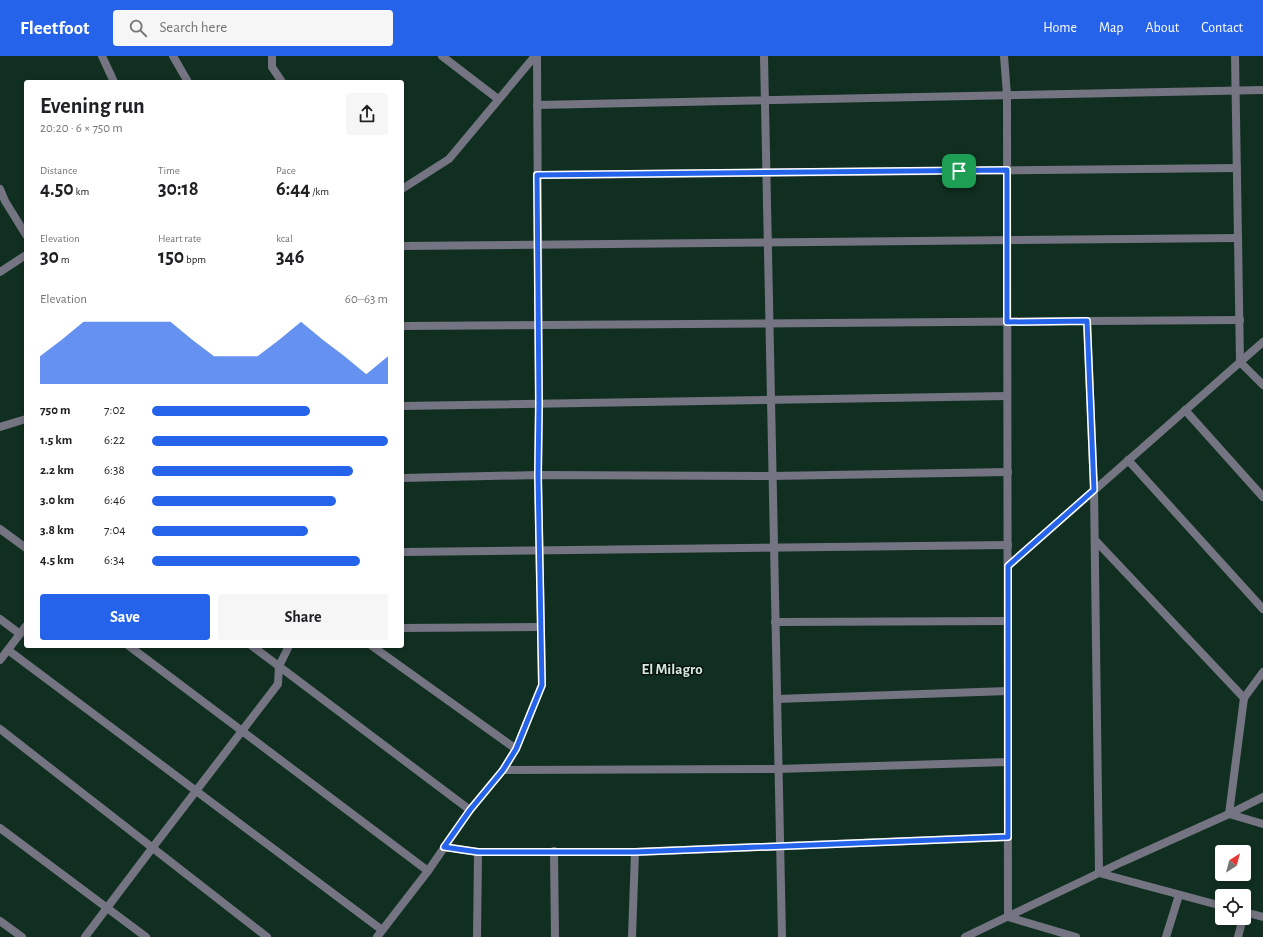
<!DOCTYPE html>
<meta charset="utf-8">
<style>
:root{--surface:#fff;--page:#f6f6f6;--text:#202124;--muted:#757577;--accent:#2563eb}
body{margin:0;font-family:"Alegreya Sans",sans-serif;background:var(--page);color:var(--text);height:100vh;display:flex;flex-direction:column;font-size:15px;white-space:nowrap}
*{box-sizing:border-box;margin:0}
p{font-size:13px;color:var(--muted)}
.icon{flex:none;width:22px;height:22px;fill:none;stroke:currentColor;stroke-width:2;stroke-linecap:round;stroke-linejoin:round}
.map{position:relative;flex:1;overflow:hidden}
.sheet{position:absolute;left:24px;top:24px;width:380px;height:568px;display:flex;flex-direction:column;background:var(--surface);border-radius:4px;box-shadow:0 2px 6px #0003}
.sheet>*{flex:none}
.needle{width:26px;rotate:36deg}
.tools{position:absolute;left:1215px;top:789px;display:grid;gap:8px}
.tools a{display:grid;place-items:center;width:36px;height:36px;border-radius:4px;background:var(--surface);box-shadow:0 2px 6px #0003;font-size:20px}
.pin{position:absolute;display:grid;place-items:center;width:34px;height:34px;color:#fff;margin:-17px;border-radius:8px;box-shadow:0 2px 6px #0006}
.round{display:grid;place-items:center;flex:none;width:42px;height:42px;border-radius:4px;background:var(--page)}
.headline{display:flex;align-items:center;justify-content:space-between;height:68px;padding:0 16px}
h1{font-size:22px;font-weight:600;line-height:30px}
.metrics{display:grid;grid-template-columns:repeat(3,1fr);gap:6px;height:68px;padding:4px 16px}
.metrics div{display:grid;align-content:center}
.metrics b{font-size:20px;font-weight:600}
.metrics small{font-size:11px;font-weight:400}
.metrics p{font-size:11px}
.chart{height:112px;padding:8px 16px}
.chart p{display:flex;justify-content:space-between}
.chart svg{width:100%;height:72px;margin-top:4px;fill:var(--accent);opacity:.7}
.cta{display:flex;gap:8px;margin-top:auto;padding:8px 16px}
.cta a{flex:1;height:46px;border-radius:4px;background:var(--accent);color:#fff;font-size:16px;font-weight:600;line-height:46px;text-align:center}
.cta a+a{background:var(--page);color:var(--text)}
ul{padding:0 16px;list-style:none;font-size:13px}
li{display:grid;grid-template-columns:64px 48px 1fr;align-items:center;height:30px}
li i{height:10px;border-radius:5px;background:var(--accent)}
header{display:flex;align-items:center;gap:24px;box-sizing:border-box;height:56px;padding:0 20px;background:var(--accent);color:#fff}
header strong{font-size:19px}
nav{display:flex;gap:22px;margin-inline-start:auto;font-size:14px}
.search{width:280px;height:36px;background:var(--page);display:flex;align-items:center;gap:10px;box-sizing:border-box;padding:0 14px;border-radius:4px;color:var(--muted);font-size:15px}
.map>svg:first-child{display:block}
</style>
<header>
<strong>Fleetfoot</strong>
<div class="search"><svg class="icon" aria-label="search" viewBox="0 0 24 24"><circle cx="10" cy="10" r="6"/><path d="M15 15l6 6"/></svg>Search here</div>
<nav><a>Home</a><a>Map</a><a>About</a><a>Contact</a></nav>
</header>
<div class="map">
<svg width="1263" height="881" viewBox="0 0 1263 881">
<rect width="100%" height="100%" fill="#112f20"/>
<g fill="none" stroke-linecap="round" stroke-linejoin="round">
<!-- service -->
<g stroke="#747482" stroke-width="8">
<polyline points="173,0 188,26"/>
<polyline points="537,49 1263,34"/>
<polyline points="537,119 1237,112"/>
<polyline points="402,190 1238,182"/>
<polyline points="0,216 26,199"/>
<polyline points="1087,265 1094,434 1099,817"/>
<polyline points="402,270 1240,264"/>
<polyline points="1240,306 1263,329"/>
<polyline points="402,350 1007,340"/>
<polyline points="1185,354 1263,441"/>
<polyline points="1128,404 1263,553"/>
<polyline points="0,473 26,492"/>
<polyline points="1095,484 1244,642"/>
<polyline points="402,496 1008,489"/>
<polyline points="0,563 20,578"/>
<polyline points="775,566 1008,565"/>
<polyline points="402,572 540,571"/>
<polyline points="129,590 428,815"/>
<polyline points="252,590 470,754"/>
<polyline points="372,590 516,693"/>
<polyline points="8,594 382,874"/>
<polyline points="777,643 1008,635"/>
<polyline points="0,673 267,881"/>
<polyline points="503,714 778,713 1008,706"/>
<polyline points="1229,758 1263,768"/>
<polyline points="0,772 146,881"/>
<polyline points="444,791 478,796 635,796 1008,781"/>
<polyline points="554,795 555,881"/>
<polyline points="1008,861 1076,881"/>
<polyline points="0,865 22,881"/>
<polyline points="477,881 478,796"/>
<polyline points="632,881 635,796"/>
<polyline points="1166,881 1179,839"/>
<polyline points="1238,881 1243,862"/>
</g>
<!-- minor -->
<g stroke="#747482" stroke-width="8">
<polyline points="102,0 114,26"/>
<polyline points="272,0 272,11 282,26"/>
<polyline points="442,0 498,43"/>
<polyline points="764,0 782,881"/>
<polyline points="1004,0 1007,39 1008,861"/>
<polyline points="1235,0 1240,306"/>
<polyline points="0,133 5,145 26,179"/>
<polyline points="402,133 449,103 535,0"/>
<polyline points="0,371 26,363"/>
<polyline points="402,422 538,419 772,420 1008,416"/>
<polyline points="1008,510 1263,286"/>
<polyline points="0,604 26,570"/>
<polyline points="1229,758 1244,642 1263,616"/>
<polyline points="1099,817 1222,850"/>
<polyline points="1244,856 1263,861"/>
<polyline points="85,881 153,791 278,628 279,610 289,590"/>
<polyline points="377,881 428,815 470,754 503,714 516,693 542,629 538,419 539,348 537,0"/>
<polyline points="965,881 1122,806 1229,758 1263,741"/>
</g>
</g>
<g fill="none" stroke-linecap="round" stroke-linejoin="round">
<!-- route casing -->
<g stroke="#fff" stroke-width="8">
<polygon id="route" points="1007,114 1007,266 1087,265 1094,434 1008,510 1008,781 635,796 478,796 444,791 470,754 503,714 516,693 542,629 538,419 539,348 537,119"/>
</g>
<!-- route -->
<use href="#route" stroke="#2563eb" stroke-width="5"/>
</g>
<g text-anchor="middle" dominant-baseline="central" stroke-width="3" stroke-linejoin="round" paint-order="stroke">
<!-- neighbourhood labels -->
<g font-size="15" font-weight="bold" fill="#d7e8de" stroke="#08140d">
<text x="672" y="613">El Milagro</text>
</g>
</g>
</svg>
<div class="tools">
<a><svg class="needle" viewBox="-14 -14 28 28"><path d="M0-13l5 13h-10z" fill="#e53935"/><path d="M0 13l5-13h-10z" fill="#757577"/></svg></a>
<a><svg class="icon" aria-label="locate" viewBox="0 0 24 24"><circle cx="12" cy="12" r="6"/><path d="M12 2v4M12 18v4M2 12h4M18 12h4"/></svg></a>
</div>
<div class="pin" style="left:959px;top:115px;background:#1e9e55"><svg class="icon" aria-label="arrive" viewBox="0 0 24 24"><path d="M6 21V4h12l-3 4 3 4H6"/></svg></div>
<section class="sheet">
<div class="headline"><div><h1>Evening run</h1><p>20:20 · 6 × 750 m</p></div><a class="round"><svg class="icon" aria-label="share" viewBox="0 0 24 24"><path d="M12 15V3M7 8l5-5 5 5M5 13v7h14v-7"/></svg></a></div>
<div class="metrics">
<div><p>Distance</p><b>4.50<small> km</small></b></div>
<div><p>Time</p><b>30:18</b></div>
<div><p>Pace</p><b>6:44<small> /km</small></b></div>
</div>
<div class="metrics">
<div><p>Elevation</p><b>30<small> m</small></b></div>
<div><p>Heart rate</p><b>150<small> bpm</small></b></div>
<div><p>kcal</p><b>346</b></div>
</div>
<div class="chart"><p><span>Elevation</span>60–63 m</p>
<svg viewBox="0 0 160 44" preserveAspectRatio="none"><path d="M0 44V27L10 17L20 6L30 6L40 6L50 6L60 6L70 17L80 27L90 27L100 27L110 17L120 6L130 17L140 27L150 38L160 27V44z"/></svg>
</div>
<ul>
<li><b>750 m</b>7:02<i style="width:67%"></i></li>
<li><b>1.5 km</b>6:22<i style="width:100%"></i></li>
<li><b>2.2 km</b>6:38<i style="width:85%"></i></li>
<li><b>3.0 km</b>6:46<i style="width:78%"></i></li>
<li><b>3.8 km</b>7:04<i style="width:66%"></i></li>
<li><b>4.5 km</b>6:34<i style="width:88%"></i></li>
</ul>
<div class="cta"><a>Save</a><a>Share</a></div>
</section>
</div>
